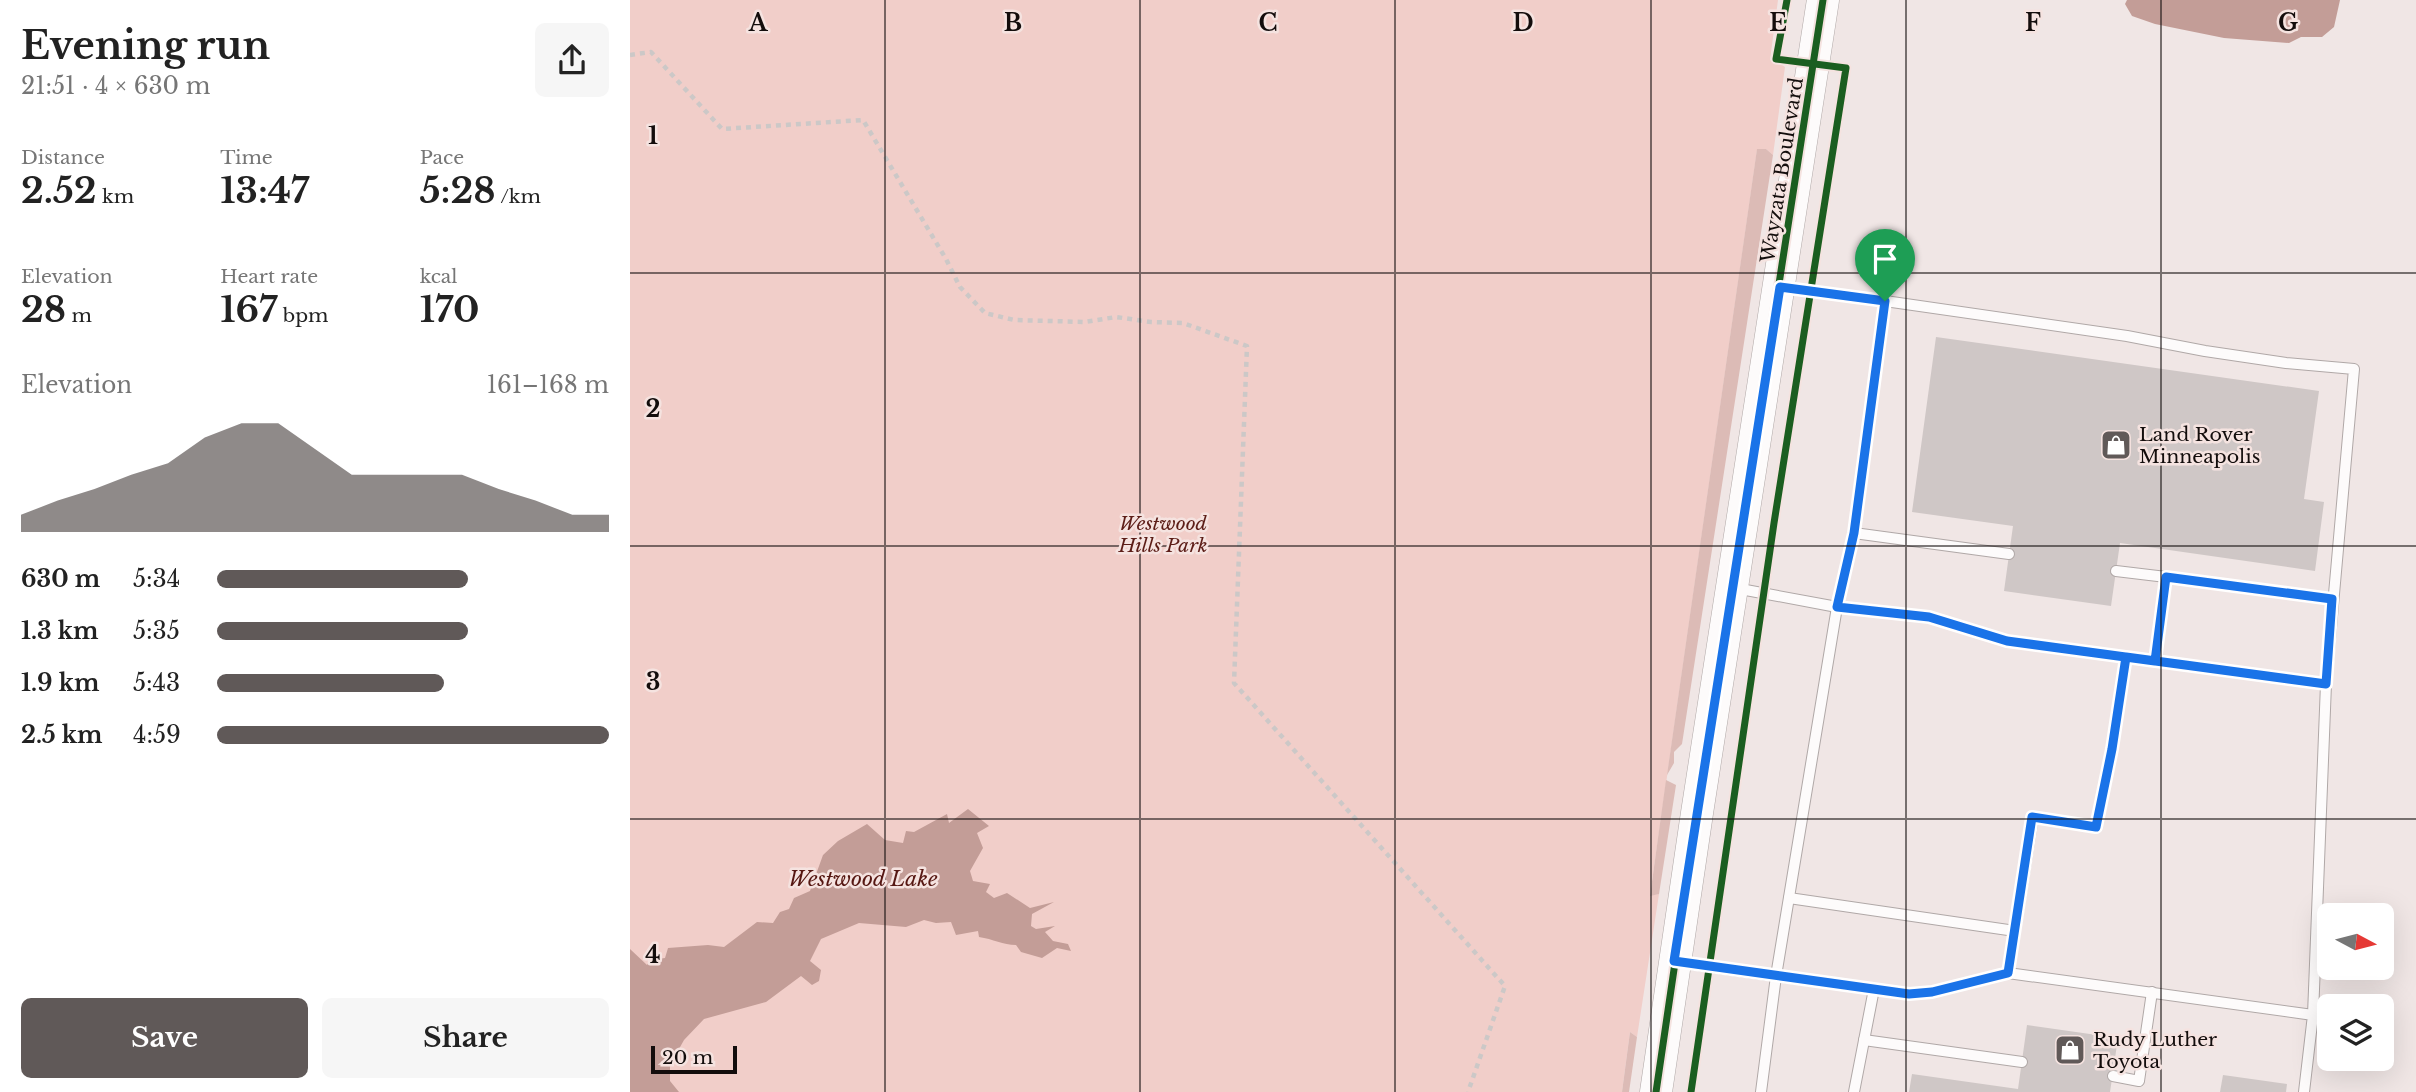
<!DOCTYPE html>
<meta charset="utf-8">
<style>
:root{--surface:#fff;--page:#f6f6f6;--text:#222;--muted:#767676;--accent:#605958}
body{margin:0;font-family:"Libre Baskerville",serif;background:var(--page);color:var(--text);height:100vh;display:flex;flex-direction:column;font-size:26px;white-space:nowrap}
*{box-sizing:border-box;margin:0}
p{font-size:23px;color:var(--muted)}
.icon{flex:none;width:38px;height:38px;fill:none;stroke:currentColor;stroke-width:2;stroke-linecap:round;stroke-linejoin:round}
.map{position:relative;flex:1;overflow:hidden}
.panel{display:flex;flex-direction:column;background:var(--surface);width:630px}
.panel>*{flex:none}
.needle{width:46px;rotate:97deg}
.tools{position:absolute;left:1687px;top:903px;display:grid;gap:14px}
.tools a{display:grid;place-items:center;width:77px;height:77px;border-radius:10px;background:var(--surface);box-shadow:0 7px 28px #0002;font-size:35px}
.scale{position:absolute;left:21px;bottom:18px;width:86px;box-sizing:border-box;padding-left:7px;border:4px solid #130d0c;border-top:0;font-size:19px;line-height:24px;white-space:nowrap;color:#130d0c;-webkit-text-stroke:5px #f5e3e0;paint-order:stroke}
.pin{position:absolute;display:grid;place-items:center;width:60px;height:60px;color:#fff;margin:-72px -30px;border-radius:50% 50% 50% 0;rotate:-45deg;box-shadow:0 0 7px #0007}
.pin .icon{rotate:45deg}
.round{display:grid;place-items:center;flex:none;width:74px;height:74px;border-radius:10px;background:var(--page)}
.summary{display:flex;align-items:center;justify-content:space-between;height:119px;padding:0 21px}
h1{font-size:38px;font-weight:700;line-height:52px}
.stats{display:grid;grid-template-columns:repeat(3,1fr);gap:10px;height:119px;padding:7px 21px}
.stats div{display:grid;align-content:center}
.stats b{font-size:35px;font-weight:700}
.stats small{font-size:19px;font-weight:400}
.stats p{font-size:19px}
.chart{height:196px;padding:14px 21px}
.chart p{display:flex;justify-content:space-between}
.chart svg{width:100%;height:126px;margin-top:7px;fill:var(--accent);opacity:.7}
.primary-button{display:flex;gap:14px;margin-top:auto;padding:14px 21px}
.primary-button a{flex:1;height:80px;border-radius:10px;background:var(--accent);color:#fff;font-size:28px;font-weight:700;line-height:80px;text-align:center}
.primary-button a+a{background:var(--page);color:var(--text)}
ul{padding:0 21px;list-style:none;font-size:23px}
li{display:grid;grid-template-columns:112px 84px 1fr;align-items:center;height:52px}
li i{height:18px;border-radius:9px;background:var(--accent)}
main{display:flex;flex:1;min-height:0}
.map>svg:first-child{display:block}
</style>
<main>
<section class="panel">
<div class="summary"><div><h1>Evening run</h1><p>21:51 · 4 × 630 m</p></div><a class="round"><svg class="icon" aria-label="share" viewBox="0 0 24 24"><path d="M12 15V3M7 8l5-5 5 5M5 13v7h14v-7"/></svg></a></div>
<div class="stats">
<div><p>Distance</p><b>2.52<small> km</small></b></div>
<div><p>Time</p><b>13:47</b></div>
<div><p>Pace</p><b>5:28<small> /km</small></b></div>
</div>
<div class="stats">
<div><p>Elevation</p><b>28<small> m</small></b></div>
<div><p>Heart rate</p><b>167<small> bpm</small></b></div>
<div><p>kcal</p><b>170</b></div>
</div>
<div class="chart"><p><span>Elevation</span>161–168 m</p>
<svg viewBox="0 0 160 44" preserveAspectRatio="none"><path d="M0 44V38L10 33L20 29L30 24L40 20L50 11L60 6L70 6L80 15L90 24L100 24L110 24L120 24L130 29L140 33L150 38L160 38V44z"/></svg>
</div>
<ul>
<li><b>630 m</b>5:34<i style="width:64%"></i></li>
<li><b>1.3 km</b>5:35<i style="width:64%"></i></li>
<li><b>1.9 km</b>5:43<i style="width:58%"></i></li>
<li><b>2.5 km</b>4:59<i style="width:100%"></i></li>
</ul>
<div class="primary-button"><a>Save</a><a>Share</a></div>
</section>
<div class="map">
<svg width="1786" height="1092" viewBox="0 0 1786 1092">
<rect width="100%" height="100%" fill="#f0e6e5"/>
<!-- green -->
<polygon fill="#f1cec9" points="0,0 1148,0 1140,60 1148,62 1155,67 1143,155 1136,149 1127,150 1020,895 1029,894 1007,1037 1000,1032 992,1092 0,1092"/>
<!-- forest -->
<g fill="#dcbbb6">
<polygon points="1127,149 1136,149 1143,155 1052,744 1044,752 1044,763 1037,775"/>
<polygon points="1036,780 1046,785 1029,894 1020,896"/>
<polygon points="1000,1032 1007,1037 999,1092 992,1092"/>
</g>
<!-- water -->
<g fill="#c39d97">
<polygon points="1497,0 1710,0 1704,27 1692,37 1671,37 1659,43 1594,38 1525,24 1502,16 1495,4"/>
<path d="M 338,809 L 359,826 L 347,833 L 353,848 L 340,871 L 343,881 L 360,884 L 356,892 L 364,898 L 377,893 L 400,908 L 424,902 L 402,914 L 401,926 L 406,929 L 425,926 L 415,932 L 423,941 L 438,944 L 441,951 L 427,948 L 412,958 L 391,952 L 386,945 C 373,945 363,939 349,937 L 348,931 L 326,935 L 321,922 L 306,923 L 294,920 L 276,927 L 229,923 L 191,939 L 180,961 L 191,970 L 189,981 L 182,985 L 171,976 L 136,1002 L 74,1019 L 54,1040 L 40,1065 L 40,1081 L 49,1092 L 0,1092 L 0,949 L 17,965 L 21,960 L 35,958 L 38,948 L 78,945 L 94,947 L 127,922 L 143,923 L 150,912 L 159,909 L 164,898 L 180,891 L 193,855 L 208,841 L 237,824 L 255,840 L 273,843 L 276,831 L 284,832 L 317,814 L 319,823 Z"/>
</g>
<!-- building -->
<g fill="#cfc7c6">
<polygon points="1306,337 1689,391 1674,499 1694,502 1685,571 1490,543 1481,606 1374,591 1383,526 1282,512"/>
<polygon points="1397,1025 1488,1038 1480,1092 1279,1092 1282,1074 1388,1089"/>
<polygon points="1593,1075 1657,1084 1656,1092 1590,1092"/>
</g>
<g fill="none" stroke-linecap="round" stroke-linejoin="round">
<!-- lane casing -->
<g stroke="#b0a8a7" stroke-width="12">
<g id="lane">
<polyline points="1153,287 1255,301 1224,533 1207,607 1146,976 1244,989"/>
<polyline points="1255,301 1497,336 1575,351 1656,363 1724,369 1696,684 1683,1015"/>
<polyline points="1224,533 1379,554"/>
<polyline points="1486,571 1536,577"/>
<polyline points="1105,588 1207,607 1299,617 1377,641 1696,684"/>
<polyline points="1525,661 1536,577 1702,599"/>
<polyline points="1159,898 1385,931"/>
<polyline points="1047,962 1146,976 1131,1092"/>
<polyline points="1378,973 1403,817 1466,827 1482,749 1496,657"/>
<polyline points="1234,1040 1392,1062"/>
<polyline points="1483,1076 1509,1081 1522,992"/>
<polyline points="1224,1092 1244,989 1279,994 1302,992 1378,973 1683,1015 1674,1092"/>
</g>
</g>
<!-- secondary casing -->
<g stroke="#b0a8a7" stroke-width="33">
<polyline id="secondary" points="1026,1092 1067,813 1193,0"/>
</g>
<!-- path -->
<polyline stroke="#ccc8c7" stroke-width="4.5" stroke-dasharray="5 5" stroke-linecap="butt" points="0,55 21,52 92,129 233,120 316,259 330,287 355,313 384,320 455,322 486,317 521,322 553,323 617,346 604,683 875,986 838,1092"/>
<!-- lane -->
<use href="#lane" stroke="#fdfbfb" stroke-width="10"/>
<!-- secondary -->
<use href="#secondary" stroke="#fdfbfb" stroke-width="32"/>
<!-- cycleway casing -->
<g stroke="#f5e3e0" stroke-width="11">
<g id="cycleway">
<polyline points="1026,1092 1067,813 1193,0"/>
<polyline points="1061,1092 1144,523 1216,68 1146,59 1157,0"/>
</g>
</g>
<!-- cycleway -->
<use href="#cycleway" stroke="#1b5e20" stroke-width="7"/>
</g>
<g fill="none" stroke-linecap="round" stroke-linejoin="round">
<!-- route casing -->
<g stroke="#fff" stroke-width="14">
<polyline id="route" points="1255,301 1150,287 1044,961 1279,994 1302,992 1378,973 1402,817 1466,827 1482,749 1496,657 1696,684 1702,599 1536,577 1525,661 1377,641 1299,617 1207,607 1224,533 1255,301"/>
</g>
<!-- route -->
<use href="#route" stroke="#1a73e8" stroke-width="9"/>
</g>
<!-- grid -->
<path fill="none" stroke="#130d0c" stroke-width="2" stroke-opacity="0.55" d="M 255,0 L 255,1092M 510,0 L 510,1092M 765,0 L 765,1092M 1021,0 L 1021,1092M 1276,0 L 1276,1092M 1531,0 L 1531,1092M 0,273 L 1786,273M 0,546 L 1786,546M 0,819 L 1786,819"/>
<!-- icons -->
<defs>
<g id="shop-square" transform="scale(1.575)"><rect x="-9" y="-9" width="18" height="18" rx="4" fill="#605958" stroke="#f5e3e0"/><path d="M-5-2.5h2.3a2.7 3.5 0 0 1 5.4 0H5L5.5 6h-11ZM-1.5-2.5h3a1.5 2.3 0 0 0-3 0Z" fill="#fff"/></g>
</defs>
<g fill-rule="evenodd">
<use href="#shop-square" x="1486" y="445"/>
<use href="#shop-square" x="1440" y="1050"/>
</g>
<g text-anchor="middle" dominant-baseline="central" stroke-width="5" stroke-linejoin="round" paint-order="stroke">
<!-- street labels -->
<g font-size="19" fill="#130d0c" stroke="#f5e3e0">
<text transform="translate(1152 170) rotate(-81)">Wayzata Boulevard</text>
</g>
<!-- poi labels -->
<g font-size="19" fill="#130d0c" stroke="#f5e3e0" text-anchor="start">
<text x="1509" y="434">Land Rover<tspan x="1509" dy="22">Minneapolis</tspan></text>
<text x="1463" y="1039">Rudy Luther<tspan x="1463" dy="22">Toyota</tspan></text>
</g>
<!-- park labels -->
<g font-size="19" font-style="italic" fill="#5c1d17" stroke="#f5e3e0">
<text x="533" y="523">Westwood<tspan x="533" dy="22">Hills Park</tspan></text>
</g>
<!-- water labels -->
<g font-size="21" font-style="italic" fill="#561712" stroke="#f5e3e0">
<text x="233" y="879">Westwood Lake</text>
</g>
</g>
<g font-size="23" text-anchor="middle" font-weight="bold" fill="#130d0c" stroke="#f5e3e0" stroke-width="5" stroke-linejoin="round" paint-order="stroke">
<text x="128" y="31">A</text>
<text x="383" y="31">B</text>
<text x="638" y="31">C</text>
<text x="893" y="31">D</text>
<text x="1148" y="31">E</text>
<text x="1403" y="31">F</text>
<text x="1658" y="31">G</text>
<text x="23" y="144">1</text>
<text x="23" y="417">2</text>
<text x="23" y="690">3</text>
<text x="23" y="963">4</text>
</g>
</svg>
<div class="tools">
<a><svg class="needle" viewBox="-14 -14 28 28"><path d="M0-13l5 13h-10z" fill="#e53935"/><path d="M0 13l5-13h-10z" fill="#767676"/></svg></a>
<a><svg class="icon" aria-label="layers" viewBox="0 0 24 24"><path d="M12 4l9 5-9 5-9-5zM3 14l9 5 9-5"/></svg></a>
</div>
<div class="scale">20 m</div>
<div class="pin" style="left:1255px;top:301px;background:#1e9e55"><svg class="icon" aria-label="arrive" viewBox="0 0 24 24"><path d="M6 21V4h12l-3 4 3 4H6"/></svg></div>
</div>
</main>
